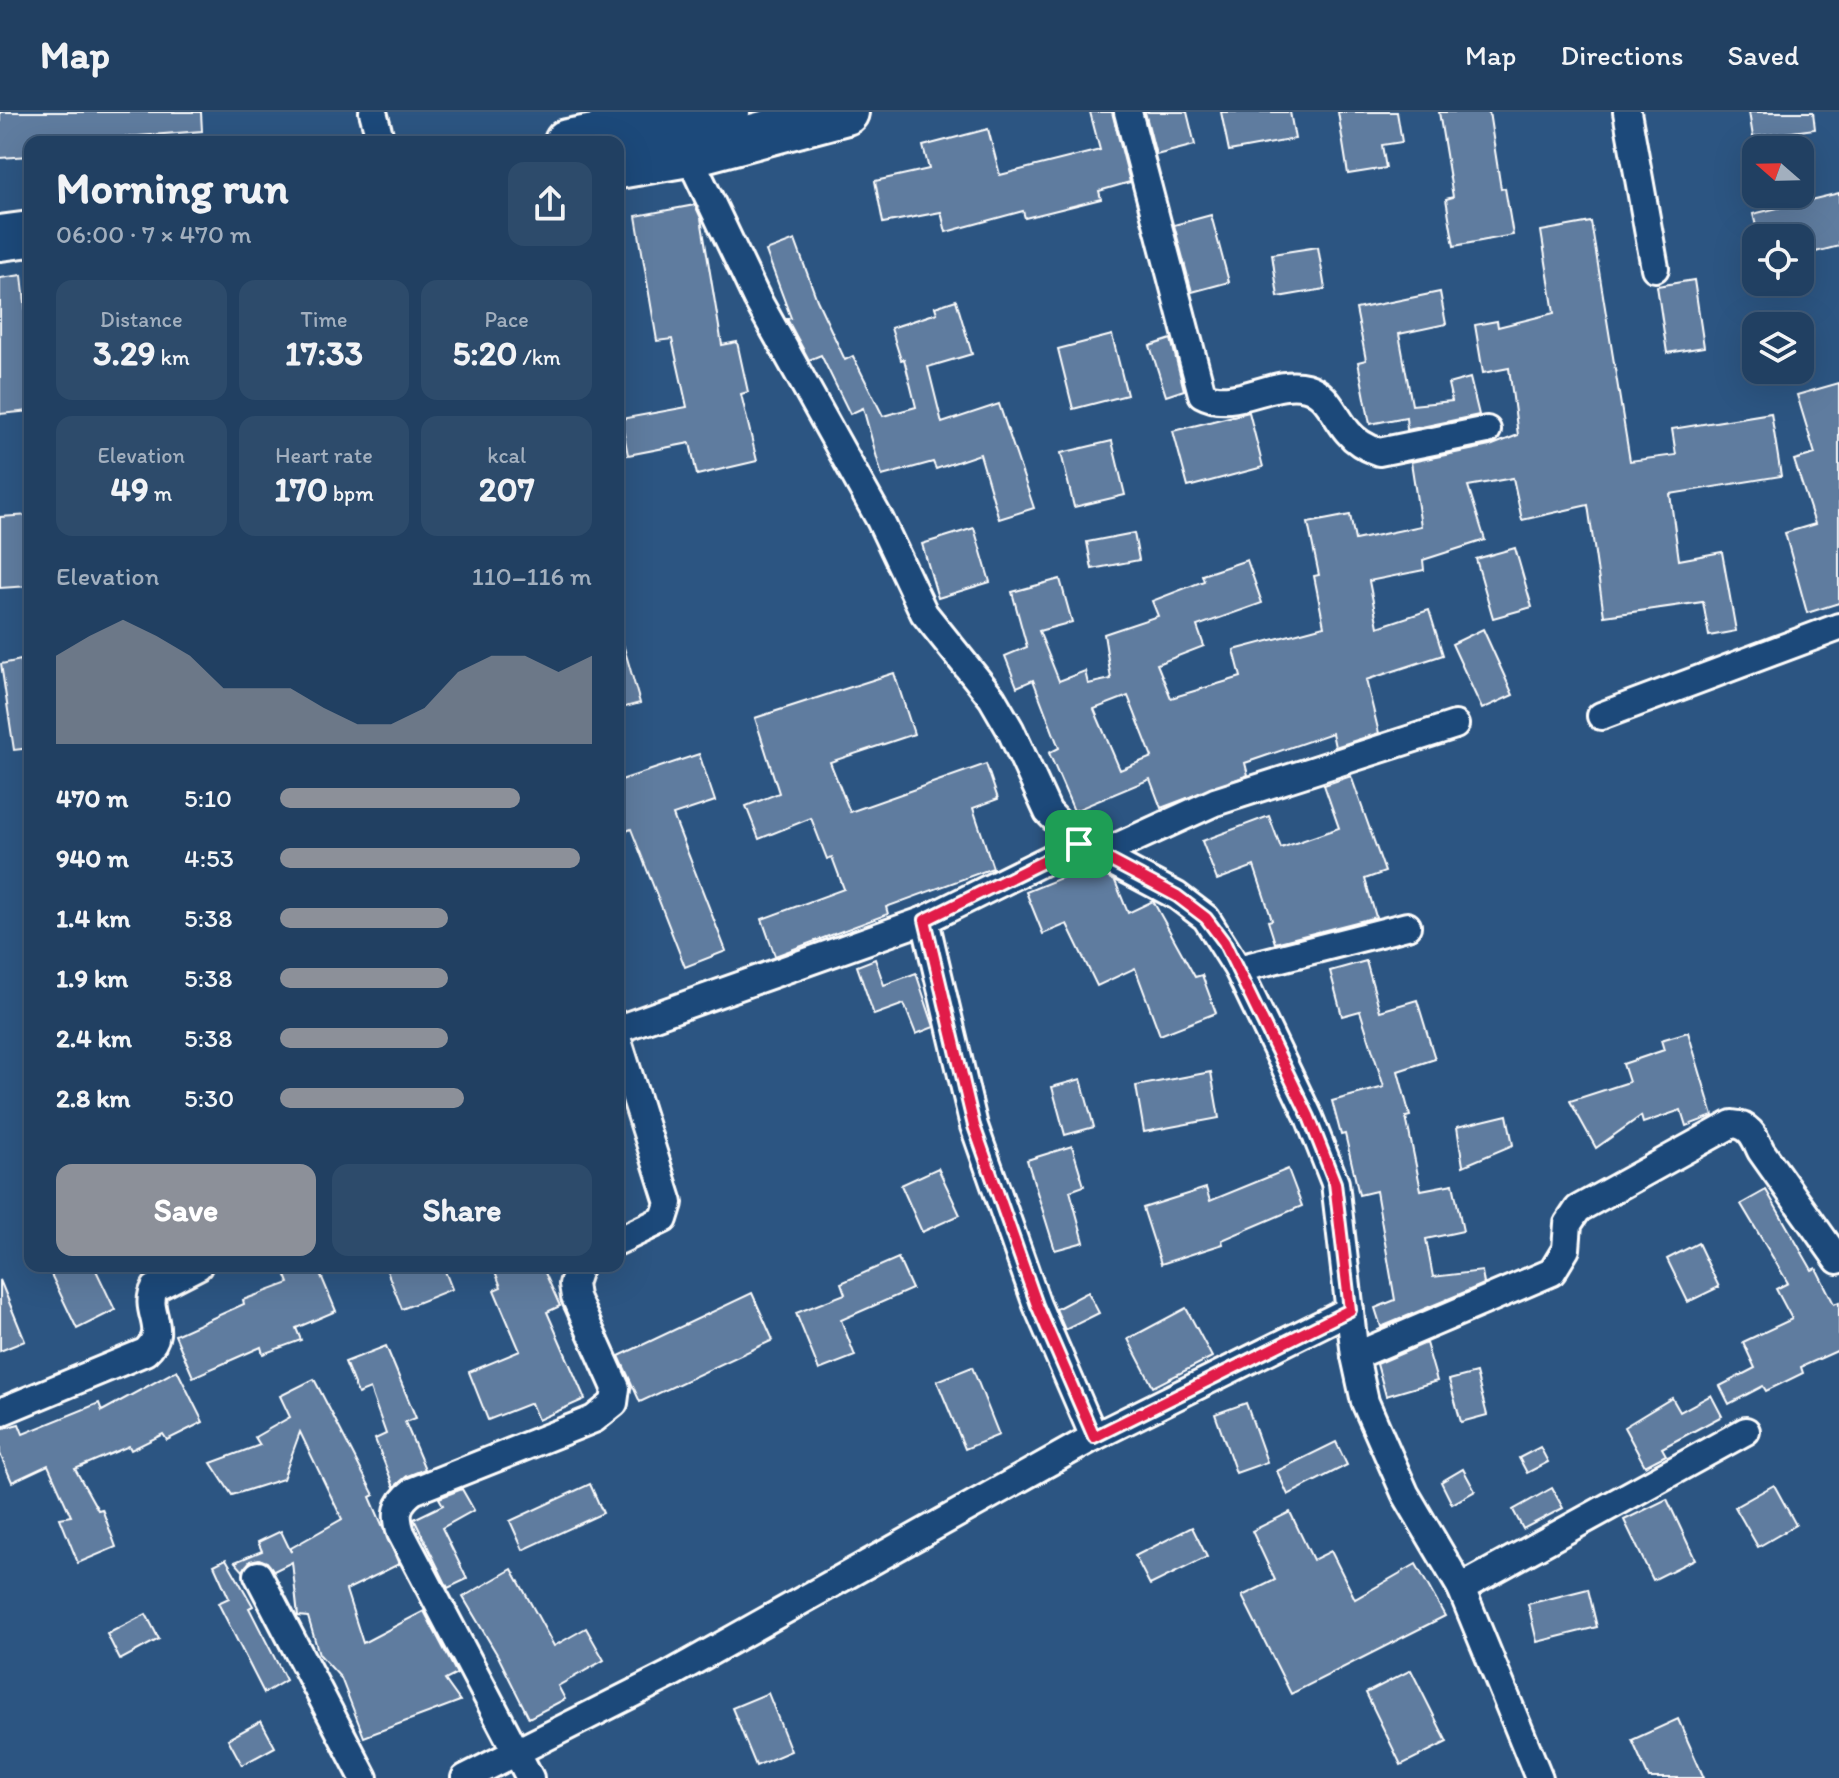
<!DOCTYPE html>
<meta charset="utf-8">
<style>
:root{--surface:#214062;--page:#2d4b6b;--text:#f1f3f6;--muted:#a2afbe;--line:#3e5977;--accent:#8c9099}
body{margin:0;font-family:Itim,sans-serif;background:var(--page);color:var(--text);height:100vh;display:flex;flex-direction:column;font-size:30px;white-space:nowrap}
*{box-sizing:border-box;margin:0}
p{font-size:26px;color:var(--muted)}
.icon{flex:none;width:44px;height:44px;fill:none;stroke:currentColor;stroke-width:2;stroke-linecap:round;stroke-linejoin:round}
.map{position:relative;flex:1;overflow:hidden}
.side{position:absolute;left:24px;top:24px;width:600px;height:1136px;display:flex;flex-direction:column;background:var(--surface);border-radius:16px;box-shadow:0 8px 32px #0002,0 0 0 2px var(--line)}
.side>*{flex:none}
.needle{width:52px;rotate:290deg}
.buttons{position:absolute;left:1742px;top:24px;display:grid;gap:16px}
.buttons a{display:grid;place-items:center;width:72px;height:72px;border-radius:16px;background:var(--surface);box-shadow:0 8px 32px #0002,0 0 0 2px var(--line);font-size:40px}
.pin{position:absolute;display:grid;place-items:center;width:68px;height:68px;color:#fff;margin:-34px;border-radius:16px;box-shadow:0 4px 12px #0006}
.round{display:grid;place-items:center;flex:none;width:84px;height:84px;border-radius:16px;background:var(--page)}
.overview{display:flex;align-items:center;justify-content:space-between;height:136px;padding:0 32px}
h1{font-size:44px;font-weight:800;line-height:60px}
.stats{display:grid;grid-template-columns:repeat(3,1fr);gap:12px;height:136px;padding:8px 32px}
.stats div{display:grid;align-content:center;border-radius:16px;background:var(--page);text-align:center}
.stats b{font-size:34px;font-weight:800}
.stats small{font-size:22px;font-weight:400}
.stats p{font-size:22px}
.chart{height:224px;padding:16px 32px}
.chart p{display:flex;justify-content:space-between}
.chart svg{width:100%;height:144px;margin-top:8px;fill:var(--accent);opacity:.7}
.primary-button{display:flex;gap:16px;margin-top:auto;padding:16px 32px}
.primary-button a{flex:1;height:92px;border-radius:16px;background:var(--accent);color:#fff;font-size:32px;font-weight:800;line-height:92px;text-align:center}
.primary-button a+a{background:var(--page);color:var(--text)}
ul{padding:0 32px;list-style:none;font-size:26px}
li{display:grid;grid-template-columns:128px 96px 1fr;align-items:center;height:60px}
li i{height:20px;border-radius:10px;background:var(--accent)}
header{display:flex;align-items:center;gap:48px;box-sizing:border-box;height:112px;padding:0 40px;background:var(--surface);border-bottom:2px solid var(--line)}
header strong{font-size:38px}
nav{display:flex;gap:44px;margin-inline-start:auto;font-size:28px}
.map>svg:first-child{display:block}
</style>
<header>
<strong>Map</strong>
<nav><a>Map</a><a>Directions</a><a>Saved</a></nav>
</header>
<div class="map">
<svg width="1839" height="1666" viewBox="0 0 1839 1666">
<rect width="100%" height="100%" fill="#2c5582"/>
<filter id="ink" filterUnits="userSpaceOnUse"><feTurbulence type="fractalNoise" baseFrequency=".0125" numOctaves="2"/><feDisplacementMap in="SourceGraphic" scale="16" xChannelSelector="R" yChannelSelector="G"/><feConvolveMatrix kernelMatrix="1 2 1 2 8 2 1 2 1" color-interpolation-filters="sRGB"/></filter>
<g filter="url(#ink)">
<!-- building -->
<g fill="#5e7c9f" stroke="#fff" stroke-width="2" fill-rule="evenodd">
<polygon points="0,0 201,0 202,19 113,26 113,30 30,30 30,44 0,46"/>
<polygon points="1090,0 1112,0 1130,70 1099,79 1101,87 1025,106 1023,99 946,120 941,100 883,111 875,69 929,57 923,34 988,17 1000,63 1100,38"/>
<polygon points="1145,0 1187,0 1195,33 1156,43"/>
<polygon points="1221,0 1290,0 1295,27 1229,39"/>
<polygon points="1338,0 1397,0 1402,30 1382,33 1386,56 1348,62"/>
<polygon points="1439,0 1489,0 1501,77 1505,76 1513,123 1454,134 1446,87 1453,85"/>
<polygon points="1749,0 1813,0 1815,17 1753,25"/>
<polygon points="1839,81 1839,134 1800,144 1800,126 1759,126 1753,102"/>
<polygon points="695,93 701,106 722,233 737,230 748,280 741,282 757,349 697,363 690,331 628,343 621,307 687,295 672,227 657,229 636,104"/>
<polygon points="1211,103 1229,170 1192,180 1174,113"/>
<path d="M 1591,110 L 1630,349 L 1676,343 L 1672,317 L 1771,301 L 1781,364 L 1670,382 L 1679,448 L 1722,440 L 1736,519 L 1709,524 L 1703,490 L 1604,504 L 1588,393 L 1522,408 L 1513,366 L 1468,374 L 1485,428 L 1423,448 L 1424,458 L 1369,469 L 1378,515 L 1429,498 L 1443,543 L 1366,568 L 1379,621 L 1335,635 L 1332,621 L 1245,651 L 1248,663 L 1161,696 L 1150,667 L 1074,699 L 1049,641 L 1059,636 L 1033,568 L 1017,575 L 1005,544 L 1027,535 L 1012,480 L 1060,467 L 1072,510 L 1039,519 L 1059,569 L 1085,559 L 1088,572 L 1111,567 L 1104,522 L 1158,504 L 1152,489 L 1204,469 L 1202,463 L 1247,448 L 1262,491 L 1197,514 L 1204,534 L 1157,552 L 1171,586 L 1241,565 L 1234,538 L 1324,514 L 1314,464 L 1319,463 L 1308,411 L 1350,403 L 1355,428 L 1421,414 L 1411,350 L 1490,334 L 1518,323 L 1509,256 L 1483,261 L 1475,213 L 1497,209 L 1498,215 L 1554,201 L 1541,119 ZM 1128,584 L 1152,645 L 1120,658 L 1094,597 Z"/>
<polygon points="795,128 817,188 845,248 853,244 883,304 916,295 904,247 901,248 891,216 937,201 935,195 956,188 972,242 928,255 942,311 999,292 1034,396 999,407 980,342 936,357 933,350 882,364 863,296 850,302 821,243 809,248 787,207 791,206 766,139"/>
<polygon points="1318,135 1325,177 1278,185 1272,142"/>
<polygon points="22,163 30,239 30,299 0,302 0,166"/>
<polygon points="1694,168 1704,235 1667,241 1657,174"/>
<polygon points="1440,180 1446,212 1399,222 1412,293 1452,289 1448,272 1470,266 1479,303 1407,318 1406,305 1370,312 1358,250 1366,248 1356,197"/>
<polygon points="1112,223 1127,283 1073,297 1058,237"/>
<polygon points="1171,227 1184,278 1166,284 1150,234"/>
<polygon points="1839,271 1839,491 1807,501 1785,421 1815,412 1794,348 1815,342 1797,283"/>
<polygon points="1249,300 1263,355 1188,375 1173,319"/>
<polygon points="1112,329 1125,383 1074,395 1061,341"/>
<polygon points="30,403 30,474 0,476 0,405"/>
<polygon points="974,416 990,470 938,486 922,432"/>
<polygon points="1134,421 1139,448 1092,457 1087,430"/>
<polygon points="1515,436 1532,495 1493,506 1476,447"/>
<polygon points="1483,517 1513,583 1482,597 1452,532"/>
<polygon points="623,532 640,591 618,597 618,533"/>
<polygon points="21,548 30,610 30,636 14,638 1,552"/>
<polygon points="894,561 914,622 830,650 850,700 986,652 998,687 973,696 993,756 886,795 888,802 775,844 762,807 844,777 832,745 827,747 811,706 759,727 746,694 779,681 755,606"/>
<polygon points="699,642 715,689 673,703 726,839 685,855 631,717 618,722 618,669"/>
<polygon points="1351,664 1385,760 1365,767 1376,805 1275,831 1268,809 1272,808 1254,754 1217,768 1202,729 1269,704 1281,736 1339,716 1324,673"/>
<polygon points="1088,755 1115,769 1128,801 1153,789 1195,865 1202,863 1216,901 1160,923 1135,856 1097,874 1067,812 1043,822 1026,780"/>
<polygon points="875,847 884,873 916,861 934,915 916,922 904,892 874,903 857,854"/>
<polygon points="1366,849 1380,899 1417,888 1435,947 1398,959 1410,1004 1406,1005 1421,1078 1453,1072 1463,1119 1426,1127 1433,1165 1482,1159 1484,1172 1381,1215 1375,1196 1395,1188 1376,1079 1359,1083 1345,1022 1341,1023 1332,989 1384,975 1360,899 1342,904 1330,859"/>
<polygon points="1688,920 1713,1004 1686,1014 1681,998 1643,1011 1641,1004 1596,1036 1570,989 1629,970 1623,952 1664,938 1661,928"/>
<polygon points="1211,960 1219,1006 1144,1020 1136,974"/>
<polygon points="1081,967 1094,1015 1065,1023 1052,975"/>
<polygon points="1507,1003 1513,1033 1463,1054 1457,1015"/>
<polygon points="1072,1034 1084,1074 1070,1079 1084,1130 1055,1138 1027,1048"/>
<polygon points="938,1056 960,1103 922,1120 901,1073"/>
<polygon points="1288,1057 1302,1094 1222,1128 1223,1132 1161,1152 1143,1096 1206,1076 1210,1089"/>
<polygon points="1766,1078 1812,1158 1816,1156 1834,1192 1839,1190 1839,1238 1801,1255 1803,1261 1766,1279 1763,1274 1729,1292 1720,1274 1755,1256 1743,1230 1792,1207 1776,1177 1788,1171 1741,1092"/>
<polygon points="1698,1131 1719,1175 1688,1190 1667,1147"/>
<polygon points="898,1146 912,1177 841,1208 855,1244 819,1258 796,1201 845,1182 841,1171"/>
<polygon points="47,1154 94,1154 115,1198 77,1217"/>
<polygon points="282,1154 317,1154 336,1199 296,1216 301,1228 263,1242 261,1235 193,1265 175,1223 244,1192 243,1188 289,1171"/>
<polygon points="385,1154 443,1154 452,1177 402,1197"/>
<polygon points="493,1154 542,1154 560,1194 547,1200 585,1287 538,1308 531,1291 488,1308 469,1260 520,1239 494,1178 501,1175"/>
<polygon points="0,1168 25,1229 0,1239"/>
<polygon points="1088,1180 1099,1201 1065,1218 1056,1197"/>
<polygon points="752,1181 773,1228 640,1290 619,1244"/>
<polygon points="1186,1196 1212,1245 1153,1275 1128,1227"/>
<polygon points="1426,1231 1437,1269 1386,1284 1377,1252"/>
<polygon points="386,1234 416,1306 405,1310 425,1357 407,1364 394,1375 375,1327 386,1322 370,1277 358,1282 345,1250"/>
<polygon points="972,1255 999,1323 965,1337 937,1269"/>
<polygon points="177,1258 203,1310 167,1328 163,1322 131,1338 129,1334 75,1357 98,1398 102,1397 116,1435 78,1451 60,1406 71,1404 48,1353 12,1370 0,1342 0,1317 19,1312 23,1322 99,1291 102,1299"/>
<polygon points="1476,1261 1487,1303 1461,1310 1449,1268"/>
<polygon points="314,1267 374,1383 370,1385 399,1452 346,1478 363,1531 424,1499 457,1562 445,1568 460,1589 364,1625 341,1566 319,1542 308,1505 298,1504 292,1450 274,1459 267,1450 259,1447 250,1449 243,1459 235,1450 262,1439 258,1430 281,1419 291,1440 291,1436 342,1407 300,1320 283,1367 232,1383 211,1351 260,1333 255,1325 290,1305 280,1284"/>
<polygon points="1711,1283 1722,1304 1662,1336 1666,1343 1645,1354 1624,1315 1672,1286 1680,1300"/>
<polygon points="1246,1291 1267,1350 1236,1361 1215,1302"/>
<polygon points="1336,1330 1347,1353 1288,1383 1277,1359"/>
<polygon points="1540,1335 1548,1350 1527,1361 1519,1346"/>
<polygon points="1463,1357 1475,1379 1452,1392 1441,1370"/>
<polygon points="590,1372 603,1401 523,1438 510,1409"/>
<polygon points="1774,1373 1796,1413 1758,1435 1735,1395"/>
<polygon points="1552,1376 1563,1396 1523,1417 1513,1398"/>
<polygon points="462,1377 474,1398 442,1416 467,1467 448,1476 414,1407 443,1393 439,1386"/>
<polygon points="1667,1387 1695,1447 1653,1468 1624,1408"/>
<polygon points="1290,1400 1313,1448 1331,1439 1355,1487 1416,1452 1445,1504 1291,1582 1242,1484 1275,1468 1252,1419"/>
<polygon points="1192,1415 1207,1445 1150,1473 1135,1444"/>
<polygon points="226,1447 253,1494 249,1496 286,1568 264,1581 218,1491 229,1486 214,1453"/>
<polygon points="512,1457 554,1534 586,1516 604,1548 558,1574 565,1587 529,1606 498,1544 463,1485"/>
<polygon points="1588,1477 1597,1515 1537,1530 1528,1492"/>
<polygon points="146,1502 159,1527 120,1548 107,1522"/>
<polygon points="1411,1558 1447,1630 1401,1653 1366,1581"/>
<polygon points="768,1581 791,1639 756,1654 732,1596"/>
<polygon points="1678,1607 1704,1666 1649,1666 1632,1628"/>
<polygon points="261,1609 275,1635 242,1653 228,1627"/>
</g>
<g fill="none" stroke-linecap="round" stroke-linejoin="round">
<!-- minor casing -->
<g stroke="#fff" stroke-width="32">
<g id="minor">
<polyline points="373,0 381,30"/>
<path d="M 1128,0 L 1202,282 C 1234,300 1272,266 1306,275 C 1328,281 1334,304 1348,320 C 1356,330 1367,336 1379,340 L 1487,318"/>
<polyline points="1627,0 1655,156"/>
<polyline points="688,42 757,187 880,408 924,501 992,586 1010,617 1048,700 1079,732 1177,784 1206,806 1238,857 1309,1005 1335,1071 1355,1244 1365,1290 1405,1381 1461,1476 1539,1666"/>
<polyline points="1601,604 1839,515"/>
<polyline points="1101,742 1215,690 1455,613"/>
<polyline points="925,808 974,1014 1037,1193 1094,1325"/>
<polyline points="1238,857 1407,814"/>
<polyline points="618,917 925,808 1079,732"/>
<polyline points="618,929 669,1091 664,1107 618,1129"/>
<path d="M 1355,1244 L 1552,1160 L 1566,1137 L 1568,1112 L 1578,1097 L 1732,1012 C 1750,1013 1754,1024 1761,1039 L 1838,1148"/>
<path d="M 0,1300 L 145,1240 C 171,1217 142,1200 155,1176 L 198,1154"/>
<polyline points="258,1463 364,1666"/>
<polyline points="1461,1476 1746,1319"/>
<polyline points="465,1666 669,1563 1094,1325 1350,1198"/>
<path d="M 530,1666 L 401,1421 C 395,1402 396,1392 413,1379 L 594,1307 L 614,1291 L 616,1276 L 575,1185 L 573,1172 L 579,1154"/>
</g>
</g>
<!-- trunk casing -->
<g stroke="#fff" stroke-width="50">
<g id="trunk">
<polyline points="567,30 727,0"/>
<polyline points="618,54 688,42 846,0"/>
<polyline points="0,126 30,122"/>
</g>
</g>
<!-- minor -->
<use href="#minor" stroke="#1f4a7a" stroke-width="26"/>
<!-- trunk -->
<use href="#trunk" stroke="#1f4a7a" stroke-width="44"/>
</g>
</g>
<g fill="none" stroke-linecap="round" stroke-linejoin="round" filter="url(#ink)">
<!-- route casing -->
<g stroke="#fff" stroke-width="16">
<polygon id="route" points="1079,732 1177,784 1206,806 1224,830 1309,1005 1335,1071 1350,1198 1094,1325 1037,1193 974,1014 925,808"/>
</g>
<!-- route -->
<use href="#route" stroke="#e11d48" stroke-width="10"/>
</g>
</svg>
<div class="buttons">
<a><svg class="needle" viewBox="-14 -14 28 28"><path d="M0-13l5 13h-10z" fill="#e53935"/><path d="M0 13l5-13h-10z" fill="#a2afbe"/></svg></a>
<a><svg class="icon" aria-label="locate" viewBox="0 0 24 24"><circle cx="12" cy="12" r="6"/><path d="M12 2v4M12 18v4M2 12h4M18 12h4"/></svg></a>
<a><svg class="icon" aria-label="layers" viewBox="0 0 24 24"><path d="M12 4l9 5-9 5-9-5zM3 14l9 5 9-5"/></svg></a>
</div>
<div class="pin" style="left:1079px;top:732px;background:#1e9e55"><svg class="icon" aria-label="arrive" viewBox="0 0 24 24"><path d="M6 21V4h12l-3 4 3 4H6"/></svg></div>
<section class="side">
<div class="overview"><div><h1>Morning run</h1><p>06:00 · 7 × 470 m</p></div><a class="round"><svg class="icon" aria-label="share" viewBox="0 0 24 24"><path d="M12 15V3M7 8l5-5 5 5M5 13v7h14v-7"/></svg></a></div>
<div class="stats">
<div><p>Distance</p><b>3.29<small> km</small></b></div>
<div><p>Time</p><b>17:33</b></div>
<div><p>Pace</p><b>5:20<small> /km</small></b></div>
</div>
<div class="stats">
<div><p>Elevation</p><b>49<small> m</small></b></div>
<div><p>Heart rate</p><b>170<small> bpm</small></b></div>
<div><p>kcal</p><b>207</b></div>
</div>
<div class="chart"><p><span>Elevation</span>110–116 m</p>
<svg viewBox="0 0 160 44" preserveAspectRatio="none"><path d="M0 44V17L10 11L20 6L30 11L40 17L50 27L60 27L70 27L80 33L90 38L100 38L110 33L120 22L130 17L140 17L150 22L160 17V44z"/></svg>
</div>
<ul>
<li><b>470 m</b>5:10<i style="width:77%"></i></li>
<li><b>940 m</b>4:53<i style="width:96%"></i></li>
<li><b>1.4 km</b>5:38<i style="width:54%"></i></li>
<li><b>1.9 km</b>5:38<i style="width:54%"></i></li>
<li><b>2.4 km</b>5:38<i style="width:54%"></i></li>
<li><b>2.8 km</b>5:30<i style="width:59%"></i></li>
</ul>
<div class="primary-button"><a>Save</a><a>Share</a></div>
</section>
</div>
